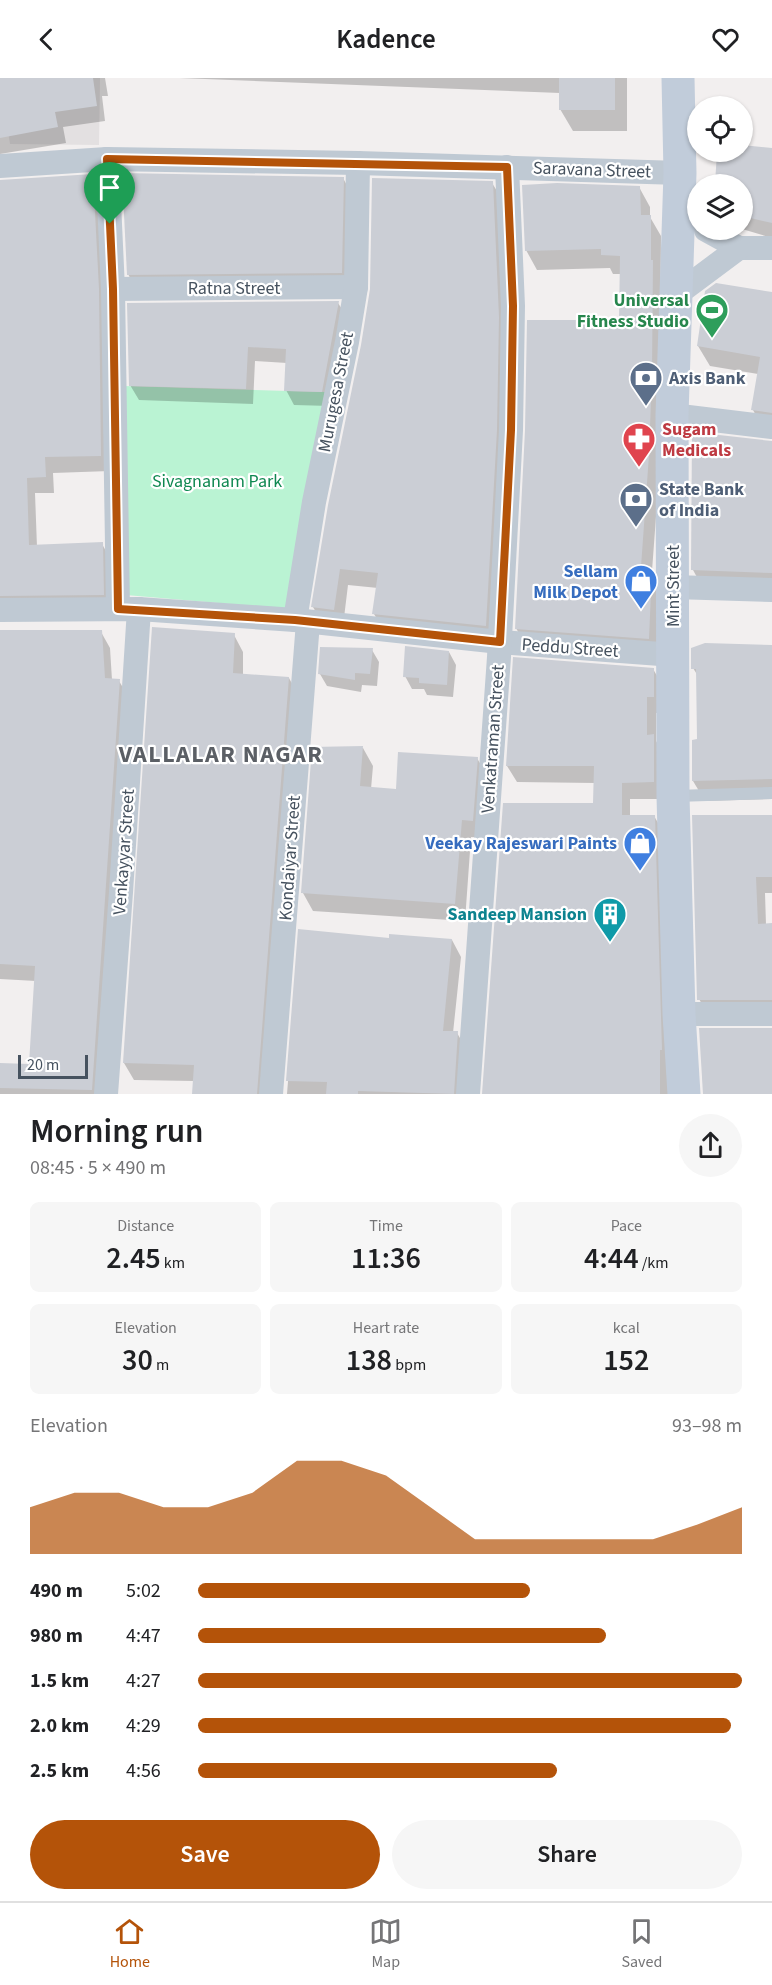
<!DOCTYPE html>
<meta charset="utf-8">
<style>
:root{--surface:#fff;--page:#f6f6f6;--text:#202124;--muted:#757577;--line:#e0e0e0;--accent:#b45309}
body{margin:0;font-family:"Source Sans 3",sans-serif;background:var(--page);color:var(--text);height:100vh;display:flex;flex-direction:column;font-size:22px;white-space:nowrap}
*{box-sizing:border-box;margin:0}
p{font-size:20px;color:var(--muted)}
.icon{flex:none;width:33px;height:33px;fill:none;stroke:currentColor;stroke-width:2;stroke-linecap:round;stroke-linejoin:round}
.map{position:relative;height:1016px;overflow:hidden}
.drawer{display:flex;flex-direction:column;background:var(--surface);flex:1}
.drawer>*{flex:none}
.buttons{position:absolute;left:687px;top:18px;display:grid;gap:12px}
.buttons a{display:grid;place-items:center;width:66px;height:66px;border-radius:50%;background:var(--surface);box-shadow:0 2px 4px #0004;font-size:30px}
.scale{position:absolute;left:18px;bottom:15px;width:70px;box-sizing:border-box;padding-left:6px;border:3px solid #46525f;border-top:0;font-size:16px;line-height:21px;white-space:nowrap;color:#46525f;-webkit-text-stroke:4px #fff;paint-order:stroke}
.pin{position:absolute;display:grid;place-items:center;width:51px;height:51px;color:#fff;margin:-62px -26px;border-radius:50% 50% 50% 0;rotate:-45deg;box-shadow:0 0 6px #0007}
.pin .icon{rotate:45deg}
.round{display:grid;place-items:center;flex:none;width:63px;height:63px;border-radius:32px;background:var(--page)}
.overview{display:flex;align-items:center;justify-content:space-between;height:102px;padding:0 30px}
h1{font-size:33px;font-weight:600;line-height:45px}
.stats{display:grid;grid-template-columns:repeat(3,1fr);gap:9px;height:102px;padding:6px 30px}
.stats div{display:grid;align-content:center;border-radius:9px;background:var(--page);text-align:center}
.stats b{font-size:30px;font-weight:600}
.stats small{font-size:16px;font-weight:400}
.stats p{font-size:16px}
.chart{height:168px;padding:12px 30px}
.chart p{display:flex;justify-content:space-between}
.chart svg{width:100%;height:108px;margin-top:6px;fill:var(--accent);opacity:.7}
.primary-button{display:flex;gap:12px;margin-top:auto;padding:12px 30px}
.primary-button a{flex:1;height:69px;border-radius:36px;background:var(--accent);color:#fff;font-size:24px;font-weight:600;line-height:69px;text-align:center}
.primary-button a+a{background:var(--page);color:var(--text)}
ul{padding:0 30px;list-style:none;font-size:20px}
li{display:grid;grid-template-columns:96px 72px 1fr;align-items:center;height:45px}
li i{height:15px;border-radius:8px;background:var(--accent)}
header{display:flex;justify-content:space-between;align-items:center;height:78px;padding:0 30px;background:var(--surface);font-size:27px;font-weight:600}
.tabs{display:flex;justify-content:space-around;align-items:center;height:84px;border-top:2px solid var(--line);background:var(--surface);font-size:16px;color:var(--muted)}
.tabs a{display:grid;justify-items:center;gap:3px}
.tabs .current{color:var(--accent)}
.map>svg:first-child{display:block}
</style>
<header><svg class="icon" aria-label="back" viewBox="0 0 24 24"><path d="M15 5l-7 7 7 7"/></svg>Kadence<svg class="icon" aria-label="heart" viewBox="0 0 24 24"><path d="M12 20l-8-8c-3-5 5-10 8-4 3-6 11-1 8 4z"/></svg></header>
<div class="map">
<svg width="772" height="1016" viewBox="0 0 772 1016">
<rect width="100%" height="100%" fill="#f2efef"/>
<!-- education -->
<polygon fill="#e3e0e1" points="0,0 100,0 99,67 10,66"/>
<!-- green -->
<polygon fill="#baf3d3" points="124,308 325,314 289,531 126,517"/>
<!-- shadow -->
<g fill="#0003">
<polygon points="0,0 105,0 108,18 102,18 105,43 63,49 66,65 0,76"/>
<polygon points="179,0 627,0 627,53 573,53 560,31 560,15"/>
<polygon points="772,71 772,160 742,151 742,106 717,106 718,74"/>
<polygon points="93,98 102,113 110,393 53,395 54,415 35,415 37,469 102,466 111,482 112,532 0,537 0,104"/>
<polygon points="343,100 350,113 348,207 135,209 128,196"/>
<polygon points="492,105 502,121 507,245 495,564 384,552 374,536 378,510 348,507 343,548 323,546 313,529"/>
<polygon points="639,109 650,129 650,139 661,158 659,398 652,493 662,510 659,580 527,570 516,550 620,242 621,196 613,196 610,190 537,192 526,172"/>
<polygon points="772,216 772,353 764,352 753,332 758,296 710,288 698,268"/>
<polygon points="338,225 347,239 330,328 294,327 286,312 287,285 255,283 253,326 139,322 130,307"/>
<polygon points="772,364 772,514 704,512 693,492"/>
<polygon points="0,554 101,554 110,570 112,602 119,603 128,618 101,1016 0,1016 0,986 30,987 36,903 0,901"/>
<polygon points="234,557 243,574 243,597 289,600 298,617 267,1016 193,1016 194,1003 134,1002 124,985"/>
<polygon points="772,568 772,721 705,723 693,703 693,663 698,663 698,598 693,590"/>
<polygon points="372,572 379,584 377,608 362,607 361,614 327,608 320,596"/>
<polygon points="449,574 456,587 453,619 427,617 424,611 412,611 405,598"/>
<polygon points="653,591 663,608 663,635 656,635 656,663 663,675 663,721 630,721 630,738 654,738 664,755 669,1016 484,1016 595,726 595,705 517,704 507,688"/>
<polygon points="363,670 373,688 371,711 397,712 477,680 487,698 483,760 471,759 465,843 313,833 303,815 314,671"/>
<polygon points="772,739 772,815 765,815 766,847 772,847 772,938 709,938 699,921"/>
<polygon points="300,852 390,861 452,862 461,879 453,955 457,955 467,972 464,1016 287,1016"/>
</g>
<!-- building -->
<g fill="#cbced5">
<polygon points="0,0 93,0 97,28 55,34 58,49 0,60"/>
<rect x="559" y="0" width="56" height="32"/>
<polygon points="742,67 772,70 772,145 742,138 742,106 715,106 717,74 742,74"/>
<polygon points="122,95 344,99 342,195 127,197"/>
<polygon points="93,96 99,211 101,378 45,379 46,399 27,400 29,467 103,464 104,517 0,518 0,102"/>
<polygon points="372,100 493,103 499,239 497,352 486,548 372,536 378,495 340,491 334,532 311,529 328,427 361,267 370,211"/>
<polygon points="557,105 640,108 641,137 651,137 651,182 653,182 652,294 649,377 641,489 652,490 649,561 515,551 525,352 527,242 596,242 596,240 619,241 620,178 601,177 601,171 525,173 522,107"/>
<polygon points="716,205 772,214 772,335 751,332 760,279 697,268 705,213"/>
<polygon points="339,223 322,314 284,313 286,271 248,269 246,311 129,308 127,225"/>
<polygon points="692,354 772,363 772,495 691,492"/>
<polygon points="152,549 235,555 233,595 289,599 257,1016 192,1016 194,987 123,985"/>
<polygon points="0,552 102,552 105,600 120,601 92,1012 0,1010 0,985 29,986 35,888 0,886"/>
<polygon points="705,565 772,567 772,701 692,703 692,662 697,661 696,591 691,591 691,570"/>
<polygon points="405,568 449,573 447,607 419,605 419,600 403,599"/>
<polygon points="320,569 373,570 370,596 355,595 355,602 318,596"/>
<polygon points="513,579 654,590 654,619 647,619 647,657 654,656 654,704 622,705 622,737 655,737 662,972 660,972 660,1016 482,1016 503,725 593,725 594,688 506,688"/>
<polygon points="363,668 360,708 396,711 398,674 478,679 473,743 462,742 455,826 301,815 312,669"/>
<polygon points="692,737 772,737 772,799 756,799 758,846 772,845 772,922 697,922"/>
<polygon points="298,851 389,860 389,856 452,861 443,953 458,953 454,1016 358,1013 358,1016 326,1016 327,1004 286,1003"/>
<polygon points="699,950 772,950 772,1016 703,1016"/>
</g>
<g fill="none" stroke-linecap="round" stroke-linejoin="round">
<!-- lane -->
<polyline stroke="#bfc9d3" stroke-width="12" points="675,718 772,715"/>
<!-- street -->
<g stroke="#bfc9d3" stroke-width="24">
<polyline points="107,81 113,211 118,531"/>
<polyline points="0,88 107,81 358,85 680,95"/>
<polyline points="706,152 739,170 772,170"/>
<polyline points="113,211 356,209"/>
<polyline points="676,217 739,170"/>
<polyline points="672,337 772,349"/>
<polyline points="673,509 772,512"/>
<polyline points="0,532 139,531 295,542 500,564 674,577"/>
<polyline points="295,542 314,424 347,264 356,209 358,85"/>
<polyline points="679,936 772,936"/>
<polyline points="106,1016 121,814 139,531"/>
<polyline points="271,1016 308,544"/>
<polyline points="468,1016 499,579 511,352 513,228 507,89"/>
</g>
<!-- secondary -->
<polyline stroke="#c1ccda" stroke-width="33" points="678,0 680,95 672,337 673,718 679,936 684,1016"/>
</g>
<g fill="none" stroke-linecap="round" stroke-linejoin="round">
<!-- route casing -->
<g stroke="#fff" stroke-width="12">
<polygon id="route" points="107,81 507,89 513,228 511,352 500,564 295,542 118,531 113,211"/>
</g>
<!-- route -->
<use href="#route" stroke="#b45309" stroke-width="8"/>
</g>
<!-- icons -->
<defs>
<g id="stadium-pin" transform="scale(1.725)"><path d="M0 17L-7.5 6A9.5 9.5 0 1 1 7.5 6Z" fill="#2e9e5b" stroke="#fff"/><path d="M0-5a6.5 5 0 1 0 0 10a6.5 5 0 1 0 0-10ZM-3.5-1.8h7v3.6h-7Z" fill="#fff"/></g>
<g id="bank-pin" transform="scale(1.725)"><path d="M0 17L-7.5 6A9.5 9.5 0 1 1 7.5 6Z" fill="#5c6f8a" stroke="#fff"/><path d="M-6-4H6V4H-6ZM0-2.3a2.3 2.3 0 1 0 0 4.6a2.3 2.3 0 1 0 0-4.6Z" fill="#fff"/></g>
<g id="pharmacy-pin" transform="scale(1.725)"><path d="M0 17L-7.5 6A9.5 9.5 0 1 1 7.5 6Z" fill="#e0444e" stroke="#fff"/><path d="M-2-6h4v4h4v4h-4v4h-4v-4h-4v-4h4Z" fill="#fff"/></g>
<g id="shop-pin" transform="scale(1.725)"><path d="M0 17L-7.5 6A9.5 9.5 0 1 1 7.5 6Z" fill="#3f7fe0" stroke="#fff"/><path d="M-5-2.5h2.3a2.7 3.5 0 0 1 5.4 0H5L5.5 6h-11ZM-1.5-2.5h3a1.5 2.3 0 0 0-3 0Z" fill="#fff"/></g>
<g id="building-pin" transform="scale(1.725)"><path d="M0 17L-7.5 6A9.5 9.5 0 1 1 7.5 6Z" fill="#0f9aa8" stroke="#fff"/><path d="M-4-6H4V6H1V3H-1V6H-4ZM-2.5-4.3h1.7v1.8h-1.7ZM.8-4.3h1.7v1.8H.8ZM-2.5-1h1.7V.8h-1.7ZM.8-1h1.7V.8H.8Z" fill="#fff"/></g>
</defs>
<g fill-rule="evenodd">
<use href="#stadium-pin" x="712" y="232"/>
<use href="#bank-pin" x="646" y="300"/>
<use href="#pharmacy-pin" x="639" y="361"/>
<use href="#bank-pin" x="636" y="421"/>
<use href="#shop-pin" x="641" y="503"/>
<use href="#shop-pin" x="640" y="765"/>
<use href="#building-pin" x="610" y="836"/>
</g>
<g text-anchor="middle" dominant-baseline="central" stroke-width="4.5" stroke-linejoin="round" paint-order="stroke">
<!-- street labels -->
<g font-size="18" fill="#46525f" stroke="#fff">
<text transform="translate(592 92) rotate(2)">Saravana Street</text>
<text x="234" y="210">Ratna Street</text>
<text transform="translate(336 314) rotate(-79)">Murugesa Street</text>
<text transform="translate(673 508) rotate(-90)">Mint Street</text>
<text transform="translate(570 570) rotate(4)">Peddu Street</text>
<text transform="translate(493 661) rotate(-86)">Venkatraman Street</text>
<text transform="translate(124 774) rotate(-86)">Venkayyar Street</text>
<text transform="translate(290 780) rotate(-86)">Kondaiyar Street</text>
</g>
<!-- leisure labels -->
<g font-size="18" font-weight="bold" fill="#27864d" stroke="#fff" text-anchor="end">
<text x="689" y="222">Universal<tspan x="689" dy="21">Fitness Studio</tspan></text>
</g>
<!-- service labels -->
<g font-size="18" font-weight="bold" fill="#4e5e75" stroke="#fff" text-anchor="start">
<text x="669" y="300">Axis Bank</text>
<text x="659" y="411">State Bank<tspan x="659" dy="21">of India</tspan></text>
</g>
<!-- health labels -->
<g font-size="18" font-weight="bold" fill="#be3a42" stroke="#fff" text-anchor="start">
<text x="662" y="351">Sugam<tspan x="662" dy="21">Medicals</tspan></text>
</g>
<!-- park labels -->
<g font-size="18" fill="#0f8851" stroke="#fff">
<text x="217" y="403">Sivagnanam Park</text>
</g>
<!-- shop labels -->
<g font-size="18" font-weight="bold" fill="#366cbe" stroke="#fff" text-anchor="end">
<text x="618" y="493">Sellam<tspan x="618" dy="21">Milk Depot</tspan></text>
<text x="617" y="765">Veekay Rajeswari Paints</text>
</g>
<!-- culture labels -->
<g font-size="18" font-weight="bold" fill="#0d838f" stroke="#fff" text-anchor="end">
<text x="587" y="836">Sandeep Mansion</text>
</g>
<!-- district labels -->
<g font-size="24" font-weight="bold" letter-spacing="1.5" fill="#5b5f65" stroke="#fff">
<text x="221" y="676">VALLALAR NAGAR</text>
</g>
</g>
</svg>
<div class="buttons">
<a><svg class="icon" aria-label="locate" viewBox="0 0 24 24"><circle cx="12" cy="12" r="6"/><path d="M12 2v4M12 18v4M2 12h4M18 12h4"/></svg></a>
<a><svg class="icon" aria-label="layers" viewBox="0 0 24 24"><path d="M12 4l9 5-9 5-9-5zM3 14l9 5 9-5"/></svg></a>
</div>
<div class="scale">20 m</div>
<div class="pin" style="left:110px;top:146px;background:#1e9e55"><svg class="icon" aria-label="arrive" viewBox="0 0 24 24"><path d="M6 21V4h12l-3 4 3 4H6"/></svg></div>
</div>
<section class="drawer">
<div class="overview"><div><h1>Morning run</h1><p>08:45 · 5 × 490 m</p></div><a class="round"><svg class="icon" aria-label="share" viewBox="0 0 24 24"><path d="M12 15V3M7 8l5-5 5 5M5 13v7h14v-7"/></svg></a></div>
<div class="stats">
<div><p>Distance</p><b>2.45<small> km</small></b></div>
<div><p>Time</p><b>11:36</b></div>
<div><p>Pace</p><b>4:44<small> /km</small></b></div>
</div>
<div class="stats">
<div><p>Elevation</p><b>30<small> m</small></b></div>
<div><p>Heart rate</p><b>138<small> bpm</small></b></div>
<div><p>kcal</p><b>152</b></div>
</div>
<div class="chart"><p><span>Elevation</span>93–98 m</p>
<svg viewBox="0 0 160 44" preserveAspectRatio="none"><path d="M0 44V25L10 19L20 19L30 25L40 25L50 19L60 6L70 6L80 12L90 25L100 38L110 38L120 38L130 38L140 38L150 32L160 25V44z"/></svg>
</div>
<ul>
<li><b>490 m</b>5:02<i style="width:61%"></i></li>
<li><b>980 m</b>4:47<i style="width:75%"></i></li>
<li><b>1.5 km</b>4:27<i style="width:100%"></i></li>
<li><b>2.0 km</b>4:29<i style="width:98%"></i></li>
<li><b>2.5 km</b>4:56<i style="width:66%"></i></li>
</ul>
<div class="primary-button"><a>Save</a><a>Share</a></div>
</section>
<nav class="tabs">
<a class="current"><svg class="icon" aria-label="home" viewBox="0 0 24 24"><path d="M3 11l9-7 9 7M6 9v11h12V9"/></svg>Home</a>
<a><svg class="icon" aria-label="map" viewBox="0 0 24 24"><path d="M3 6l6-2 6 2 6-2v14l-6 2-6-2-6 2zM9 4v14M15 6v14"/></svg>Map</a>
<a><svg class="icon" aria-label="saved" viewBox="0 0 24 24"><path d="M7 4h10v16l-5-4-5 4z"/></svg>Saved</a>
</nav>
